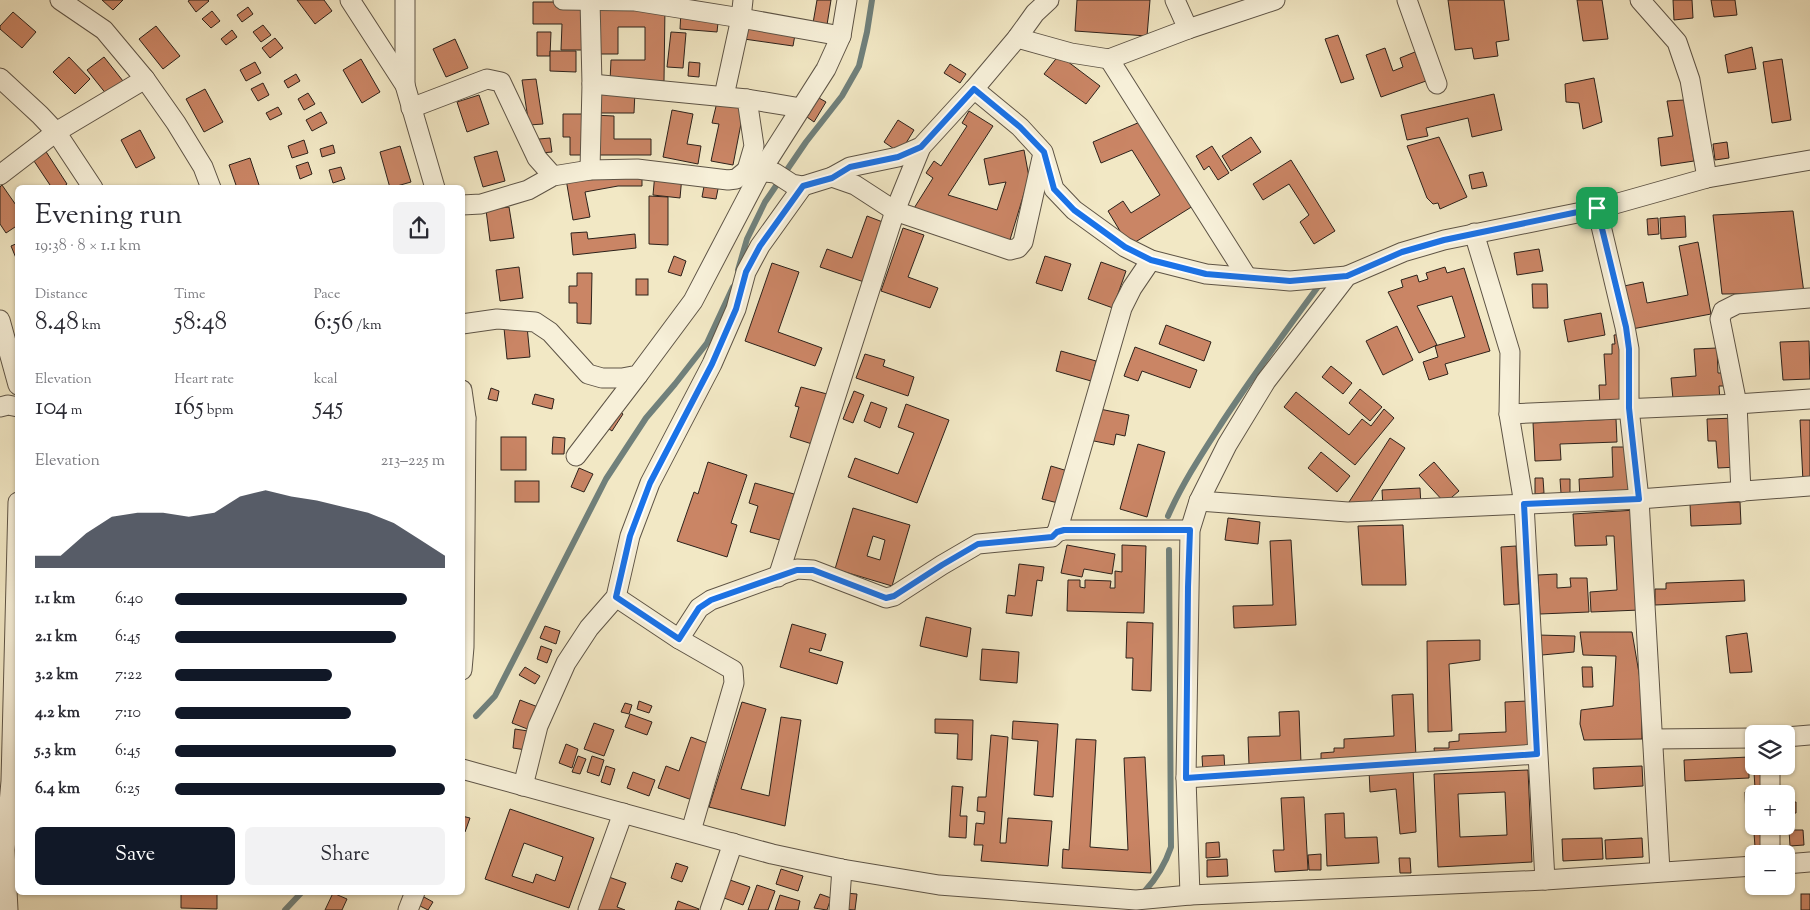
<!DOCTYPE html>
<meta charset="utf-8">
<style>
:root{--surface:#fff;--page:#f2f2f3;--text:#2b2b33;--muted:#7c7c81;--accent:#111827}
body{margin:0;font-family:"Sorts Mill Goudy",serif;background:var(--page);color:var(--text);height:100vh;display:flex;flex-direction:column;font-size:19px;white-space:nowrap}
*{box-sizing:border-box;margin:0}
p{font-size:16px;color:var(--muted)}
.icon{flex:none;width:28px;height:28px;fill:none;stroke:currentColor;stroke-width:2;stroke-linecap:round;stroke-linejoin:round}
.map{position:relative;flex:1;overflow:hidden}
.side{position:absolute;left:15px;top:185px;width:450px;height:710px;display:flex;flex-direction:column;background:var(--surface);border-radius:8px;box-shadow:0 1px 4px #0004}
.side>*{flex:none}
.controls{position:absolute;left:1745px;top:725px;display:grid;gap:10px}
.controls a{display:grid;place-items:center;width:50px;height:50px;border-radius:8px;background:var(--surface);box-shadow:0 1px 4px #0004;font-size:25px}
.pin{position:absolute;display:grid;place-items:center;width:42px;height:42px;color:#fff;margin:-21px;border-radius:10px;box-shadow:0 2px 8px #0006}
.round{display:grid;place-items:center;flex:none;width:52px;height:52px;border-radius:8px;background:var(--page)}
.overview{display:flex;align-items:center;justify-content:space-between;height:85px;padding:0 20px}
h1{font-size:28px;font-weight:600;line-height:38px}
.figures{display:grid;grid-template-columns:repeat(3,1fr);gap:8px;height:85px;padding:5px 20px}
.figures div{display:grid;align-content:center}
.figures b{font-size:25px;font-weight:600}
.figures small{font-size:14px;font-weight:400}
.figures p{font-size:14px}
.chart{height:140px;padding:10px 20px}
.chart p{display:flex;justify-content:space-between}
.chart svg{width:100%;height:90px;margin-top:5px;fill:var(--accent);opacity:.7}
.cta{display:flex;gap:10px;margin-top:auto;padding:10px 20px}
.cta a{flex:1;height:58px;border-radius:8px;background:var(--accent);color:#fff;font-size:20px;font-weight:600;line-height:58px;text-align:center}
.cta a+a{background:var(--page);color:var(--text)}
ul{padding:0 20px;list-style:none;font-size:16px}
li{display:grid;grid-template-columns:80px 60px 1fr;align-items:center;height:38px}
li i{height:12px;border-radius:6px;background:var(--accent)}
.map>svg:first-child{display:block}
</style>
<div class="map">
<svg width="1810" height="910" viewBox="0 0 1810 910">
<rect width="100%" height="100%" fill="#f2e8c5"/>
<filter id="stains"><feTurbulence type="fractalNoise" baseFrequency=".004" numOctaves="4"/><feColorMatrix values="0 0 0 0 .2 0 0 0 0 .09 0 0 0 0 .02 0 0 0 .5 -.17"/></filter>
<radialGradient id="worn" r=".72"><stop offset=".6" stop-color="#630" stop-opacity="0"/><stop offset="1" stop-color="#630" stop-opacity=".3"/></radialGradient>
<g fill="none" stroke-linecap="round" stroke-linejoin="round">
<!-- stream -->
<g stroke="#70807b" stroke-width="6">
<polyline points="738,270 747,239 765,202 806,142 842,96 859,66 867,32 872,0"/>
<path d="M 1168,516 C 1183,482 1203,452 1223,421 C 1254,374 1287,329 1320,284"/>
<polyline points="476,716 495,696 606,479 646,418 675,384 707,343 733,287"/>
<path d="M 1144,892 C 1157,878 1165,865 1171,847 L 1169,550"/>
<polyline points="285,910 302,892"/>
</g>
</g>
<!-- building -->
<g fill="#ca8565" stroke="#2d221b" fill-rule="evenodd">
<polygon points="102,0 123,0 113,10"/>
<polygon points="190,0 208,0 209,1 196,12 188,1"/>
<polygon points="297,0 324,0 332,11 315,24"/>
<polygon points="817,0 831,0 826,31 812,29"/>
<polygon points="1077,0 1150,0 1147,36 1075,31"/>
<polygon points="1448,0 1504,0 1509,40 1496,42 1498,56 1474,59 1472,48 1455,50"/>
<polygon points="1577,0 1602,0 1608,39 1583,41"/>
<polygon points="1673,0 1692,0 1693,18 1674,20"/>
<polygon points="1711,0 1735,0 1737,15 1714,17"/>
<polygon points="533,2 583,2 583,50 561,50 562,24 533,24"/>
<polygon points="596,6 665,6 664,81 610,81 611,60 645,60 645,27 618,27 618,54 596,54"/>
<polygon points="248,7 253,14 242,22 237,15"/>
<polygon points="212,11 220,21 211,28 202,19"/>
<polygon points="681,11 719,14 717,32 680,29"/>
<polygon points="13,12 36,32 22,48 0,29 0,26"/>
<polygon points="747,21 796,29 793,46 744,39"/>
<polygon points="263,25 271,35 261,42 253,32"/>
<polygon points="156,26 180,56 163,69 139,39"/>
<polygon points="232,30 237,37 226,45 221,39"/>
<polygon points="537,32 551,32 550,56 537,56"/>
<polygon points="671,32 686,33 683,68 667,67"/>
<polygon points="1338,35 1354,79 1341,83 1325,39"/>
<polygon points="275,38 283,48 270,58 262,48"/>
<polygon points="455,39 468,68 446,77 433,49"/>
<polygon points="1752,47 1756,69 1728,73 1725,55"/>
<polygon points="1385,48 1393,71 1403,67 1400,58 1415,52 1426,81 1381,97 1366,55"/>
<polygon points="550,51 576,51 576,72 550,71"/>
<polygon points="1059,55 1100,86 1086,104 1044,74"/>
<polygon points="69,57 90,79 75,94 53,72"/>
<polygon points="104,57 123,81 107,95 87,70"/>
<polygon points="361,59 380,92 362,103 343,70"/>
<polygon points="1782,59 1791,120 1772,123 1763,62"/>
<polygon points="255,62 261,73 246,81 240,70"/>
<polygon points="689,62 700,63 699,77 688,76"/>
<polygon points="950,64 966,74 960,83 944,73"/>
<polygon points="296,74 300,81 288,88 284,81"/>
<polygon points="1594,78 1602,122 1583,129 1579,103 1566,102 1565,84"/>
<polygon points="536,79 543,124 529,125 522,80"/>
<polygon points="263,83 269,95 258,101 251,89"/>
<polygon points="205,89 223,122 204,132 186,99"/>
<polygon points="594,91 635,91 634,113 594,113"/>
<polygon points="308,93 315,104 304,110 298,99"/>
<polygon points="1494,94 1502,130 1472,137 1468,118 1426,128 1428,136 1407,140 1401,115"/>
<polygon points="479,95 489,124 467,132 457,102"/>
<polygon points="718,98 745,103 733,165 711,161 719,124 712,123"/>
<polygon points="819,98 826,102 814,122 807,117"/>
<polygon points="1684,100 1694,161 1661,166 1658,138 1673,136 1667,101"/>
<polygon points="278,107 282,114 270,120 266,113"/>
<polygon points="672,110 693,114 687,144 701,146 698,164 663,157"/>
<polygon points="969,111 993,126 948,195 997,210 1006,182 989,185 984,159 1024,150 1029,177 1009,243 911,213 933,178 926,173 934,161 941,166 967,126 962,123"/>
<polygon points="321,112 327,123 312,131 306,120"/>
<polygon points="563,114 586,114 586,155 570,155 570,137 563,137"/>
<polygon points="593,115 614,116 614,139 651,139 651,155 592,155"/>
<polygon points="898,120 914,130 900,153 884,142"/>
<polygon points="1140,122 1193,206 1129,246 1108,211 1123,201 1131,213 1160,195 1132,150 1101,163 1093,142"/>
<polygon points="140,130 155,158 136,168 121,140"/>
<polygon points="1251,137 1261,152 1231,171 1222,156"/>
<polygon points="1439,137 1467,197 1440,209 1438,203 1433,204 1427,198 1407,146"/>
<polygon points="550,138 552,152 541,153 539,139"/>
<polygon points="304,140 308,153 292,158 288,146"/>
<polygon points="1727,142 1729,158 1715,160 1713,144"/>
<polygon points="333,145 335,153 322,157 320,149"/>
<polygon points="400,146 411,182 390,188 380,152"/>
<polygon points="1212,146 1229,173 1218,180 1209,166 1204,170 1196,156"/>
<polygon points="43,147 67,184 62,188 52,188 30,155"/>
<polygon points="497,151 505,181 483,187 474,157"/>
<polygon points="250,158 260,188 237,188 229,165"/>
<polygon points="1291,160 1335,231 1314,244 1300,222 1309,215 1289,184 1263,200 1253,184"/>
<polygon points="308,162 312,174 300,179 296,166"/>
<polygon points="341,167 345,179 333,183 329,170"/>
<polygon points="642,171 642,186 618,186 585,192 590,217 573,220 566,179"/>
<polygon points="1483,172 1487,186 1472,189 1469,175"/>
<polygon points="655,173 682,176 680,198 653,195"/>
<polygon points="705,181 719,184 716,199 702,197"/>
<polygon points="2,185 18,208 18,225 6,233 0,224 0,187"/>
<polygon points="649,196 668,197 668,245 649,244"/>
<polygon points="509,207 514,238 490,241 486,210"/>
<polygon points="1793,211 1804,293 1722,294 1713,215"/>
<polygon points="867,216 888,224 867,283 820,267 827,249 852,258"/>
<polygon points="1685,216 1686,237 1661,239 1660,218"/>
<polygon points="1658,218 1659,234 1648,235 1647,219"/>
<polygon points="903,228 924,235 908,277 938,288 930,308 881,291"/>
<polygon points="587,232 588,239 635,234 636,248 573,255 571,233"/>
<polygon points="1698,242 1711,314 1632,329 1624,286 1643,282 1647,303 1688,295 1679,246"/>
<polygon points="18,243 18,257 16,258 11,246"/>
<polygon points="1539,249 1543,271 1517,275 1514,253"/>
<polygon points="674,256 686,261 681,276 668,272"/>
<polygon points="1045,256 1071,264 1062,291 1036,283"/>
<polygon points="1101,262 1126,271 1113,308 1088,299"/>
<polygon points="772,263 799,272 778,332 822,348 815,366 745,341"/>
<polygon points="519,267 523,298 500,301 496,270"/>
<polygon points="1445,267 1447,273 1464,268 1490,351 1445,364 1448,374 1429,380 1423,362 1438,357 1435,346 1465,337 1452,296 1417,306 1437,345 1419,353 1388,292 1403,287 1401,280 1417,275 1419,282 1428,279 1426,273"/>
<polygon points="577,273 592,273 591,324 577,323 577,303 569,303 569,286 577,286"/>
<rect x="636" y="279" width="12" height="16"/>
<polygon points="1532,284 1547,284 1548,308 1533,308"/>
<polygon points="1601,313 1605,335 1568,342 1564,320"/>
<polygon points="1166,325 1211,342 1204,361 1159,344"/>
<polygon points="527,326 530,357 507,359 504,328"/>
<polygon points="1397,326 1413,360 1383,375 1366,341"/>
<polygon points="1624,334 1627,406 1600,407 1599,385 1606,385 1604,354 1612,354 1612,344 1615,344 1614,335"/>
<polygon points="1809,341 1810,379 1783,380 1780,342"/>
<polygon points="1135,347 1197,370 1190,388 1142,371 1138,381 1124,376"/>
<polygon points="1717,348 1718,373 1727,373 1728,386 1719,386 1720,402 1673,399 1671,378 1696,376 1694,349"/>
<polygon points="1061,351 1096,361 1091,381 1056,371"/>
<polygon points="865,354 885,360 883,366 914,377 908,396 856,378"/>
<polygon points="1331,366 1352,383 1343,394 1322,377"/>
<polygon points="801,387 827,394 812,444 790,437 799,407 795,406"/>
<polygon points="491,388 499,391 497,401 488,399"/>
<polygon points="1360,389 1382,407 1370,421 1349,403"/>
<polygon points="854,391 864,395 853,423 843,419"/>
<polygon points="1296,392 1349,435 1362,419 1371,426 1384,409 1394,418 1355,465 1284,407"/>
<polygon points="535,394 554,399 552,409 532,404"/>
<polygon points="871,402 887,408 880,428 864,421"/>
<polygon points="906,404 949,420 917,503 848,477 855,458 898,474 914,433 898,427"/>
<polygon points="614,408 623,414 612,431 602,424"/>
<polygon points="1095,408 1129,415 1125,436 1116,434 1114,445 1089,440"/>
<polygon points="1736,418 1738,467 1718,468 1716,441 1708,441 1707,419"/>
<polygon points="1616,419 1617,442 1560,444 1561,460 1535,461 1533,423"/>
<polygon points="1800,420 1810,420 1810,482 1803,482"/>
<rect x="501" y="437" width="25" height="33"/>
<polygon points="553,437 565,438 564,454 552,454"/>
<polygon points="1390,438 1405,448 1365,511 1349,502"/>
<polygon points="1138,444 1165,452 1147,517 1120,509"/>
<polygon points="1612,447 1631,447 1633,497 1580,500 1579,479 1613,477"/>
<polygon points="1321,452 1350,476 1337,492 1308,468"/>
<polygon points="708,462 747,475 731,523 737,525 727,557 677,541 694,492 698,494"/>
<polygon points="1434,462 1459,491 1445,503 1419,475"/>
<polygon points="1051,466 1071,472 1062,504 1042,499"/>
<polygon points="579,468 593,474 584,492 571,487"/>
<polygon points="1535,478 1543,478 1544,493 1535,494"/>
<polygon points="1560,479 1570,479 1570,493 1561,493"/>
<rect x="515" y="481" width="24" height="21"/>
<polygon points="755,483 794,494 780,540 750,532 758,506 749,503"/>
<polygon points="1420,488 1421,507 1383,508 1382,490"/>
<polygon points="1740,502 1741,524 1691,526 1690,504"/>
<path d="M 853,508 L 910,525 L 892,586 L 835,569 ZM 873,536 L 885,540 L 880,560 L 867,556 Z"/>
<polygon points="1636,510 1640,610 1591,612 1590,592 1617,590 1614,536 1606,536 1607,545 1575,546 1573,514"/>
<polygon points="1228,518 1260,522 1258,544 1225,540"/>
<polygon points="1403,525 1406,585 1362,585 1358,526"/>
<polygon points="1291,540 1296,625 1234,628 1233,606 1273,605 1270,541"/>
<polygon points="1067,545 1115,554 1112,574 1084,569 1082,577 1061,573"/>
<polygon points="1122,545 1146,546 1144,613 1067,611 1068,580 1080,580 1080,587 1085,588 1085,580 1111,581 1110,588 1115,588 1115,571 1122,572"/>
<polygon points="1516,546 1519,604 1504,605 1501,547"/>
<polygon points="1019,564 1044,567 1042,581 1037,580 1032,616 1006,613 1008,595 1015,596"/>
<polygon points="1557,574 1557,588 1571,587 1570,578 1587,578 1589,612 1540,614 1538,575"/>
<polygon points="1744,580 1745,601 1655,605 1655,589 1666,589 1666,583"/>
<polygon points="926,617 971,628 967,657 920,646"/>
<polygon points="1127,622 1153,623 1151,691 1132,690 1133,658 1126,658"/>
<polygon points="792,624 826,634 821,651 810,648 809,652 843,662 837,684 780,667"/>
<polygon points="545,626 560,631 556,644 540,638"/>
<polygon points="1580,632 1632,632 1641,685 1642,739 1584,740 1580,724 1581,710 1613,706 1616,656 1583,655"/>
<polygon points="1747,633 1752,672 1730,673 1726,636"/>
<polygon points="1538,635 1575,636 1574,652 1542,655"/>
<polygon points="1480,640 1480,660 1449,664 1452,731 1428,732 1427,641"/>
<polygon points="541,646 552,650 547,663 537,659"/>
<polygon points="982,649 1019,652 1017,683 980,680"/>
<polygon points="525,667 540,676 535,684 519,675"/>
<polygon points="1582,667 1592,667 1593,687 1583,687"/>
<polygon points="1413,694 1416,757 1321,761 1321,753 1334,752 1334,748 1344,748 1344,739 1394,736 1392,695"/>
<polygon points="520,700 538,707 530,730 512,723"/>
<polygon points="639,701 652,706 649,713 637,709"/>
<polygon points="1528,701 1530,752 1435,757 1434,748 1449,748 1449,742 1459,741 1459,734 1506,732 1505,702"/>
<polygon points="742,702 766,709 741,789 769,796 781,717 801,720 785,826 709,807"/>
<polygon points="625,703 632,705 629,714 621,712"/>
<polygon points="1299,711 1301,763 1249,765 1248,737 1280,736 1279,712"/>
<polygon points="630,714 652,722 647,735 625,727"/>
<polygon points="935,719 973,720 972,760 957,759 958,734 935,733"/>
<polygon points="1013,721 1058,724 1053,797 1034,795 1038,741 1012,739"/>
<polygon points="594,723 614,730 604,756 584,749"/>
<polygon points="515,729 528,731 526,750 513,748"/>
<polygon points="991,735 1008,737 1000,843 1006,843 1008,818 1052,821 1048,866 981,861 983,845 974,845 976,823 984,824 985,812 977,811 978,797 986,797"/>
<polygon points="691,737 715,746 695,801 658,788 666,766 679,771"/>
<polygon points="1076,739 1096,740 1090,847 1128,850 1124,758 1145,757 1151,873 1062,868 1063,849 1069,850"/>
<polygon points="566,744 578,749 572,768 559,763"/>
<polygon points="1224,755 1225,772 1203,773 1202,756"/>
<polygon points="578,756 586,759 580,774 572,772"/>
<polygon points="592,756 604,760 599,776 587,772"/>
<polygon points="1749,757 1749,778 1685,781 1684,760"/>
<polygon points="1753,757 1754,766 1764,766 1765,788 1755,788"/>
<polygon points="606,766 615,769 610,785 601,782"/>
<polygon points="1642,766 1643,786 1594,789 1593,768"/>
<polygon points="1413,768 1416,832 1400,834 1396,789 1370,792 1369,770"/>
<path d="M 1528,770 L 1532,862 L 1438,867 L 1434,774 ZM 1505,792 L 1507,835 L 1460,837 L 1458,794 Z"/>
<polygon points="633,772 655,780 649,796 627,788"/>
<polygon points="952,786 963,787 960,816 967,816 966,838 949,837"/>
<polygon points="1764,791 1764,794 1754,794 1754,817 1746,817 1745,792"/>
<polygon points="1304,797 1308,870 1275,872 1273,850 1284,850 1281,798"/>
<polygon points="1796,802 1796,813 1786,814 1786,803"/>
<path d="M 510,809 L 594,838 L 569,908 L 485,879 ZM 524,843 L 563,857 L 555,881 L 536,874 L 533,883 L 512,876 Z"/>
<polygon points="1344,813 1345,838 1377,837 1379,863 1327,866 1325,814"/>
<polygon points="462,816 470,818 465,832 462,830"/>
<polygon points="1789,830 1803,830 1804,845 1790,846"/>
<polygon points="1754,833 1766,833 1767,846 1755,847"/>
<polygon points="1602,838 1603,859 1563,861 1562,839"/>
<polygon points="1642,838 1643,857 1606,859 1605,840"/>
<polygon points="1219,842 1220,857 1206,858 1206,843"/>
<polygon points="1321,854 1321,870 1309,870 1308,855"/>
<polygon points="1399,858 1410,858 1411,873 1400,873"/>
<polygon points="1227,859 1228,876 1207,877 1207,860"/>
<polygon points="676,863 688,867 682,882 671,878"/>
<polygon points="781,869 803,876 798,891 776,884"/>
<polygon points="606,876 626,883 617,907 625,910 594,910"/>
<polygon points="730,880 750,887 743,905 724,898"/>
<polygon points="757,885 775,891 768,910 748,910"/>
<polygon points="181,892 217,892 217,909 181,908"/>
<polygon points="333,893 347,899 342,910 325,910"/>
<polygon points="845,893 857,894 855,910 843,909"/>
<polygon points="820,894 831,898 827,910 814,908"/>
<rect x="1801" y="894" width="9" height="16"/>
<polygon points="780,895 800,901 798,910 775,910"/>
<polygon points="424,897 433,902 428,910 418,905"/>
<polygon points="678,901 699,909 698,910 675,910"/>
</g>
<g fill="none" stroke-linecap="round" stroke-linejoin="round">
<!-- minor casing -->
<g stroke="#5e5446" stroke-width="21">
<g id="minor">
<polyline points="60,0 104,30 145,79 176,123 203,167 211,188"/>
<polyline points="350,0 405,85 435,188"/>
<polyline points="563,0 635,1 741,18 841,36"/>
<polyline points="1175,0 1188,29"/>
<polyline points="1407,0 1437,84"/>
<polyline points="1640,0 1677,42 1690,80 1707,178"/>
<polyline points="1017,38 1071,53 1109,59 1188,29 1275,0"/>
<polyline points="1109,59 1247,277"/>
<polyline points="0,78 40,115 56,132 93,188"/>
<polyline points="592,84 747,99 754,146 747,170"/>
<polyline points="405,85 405,0"/>
<polyline points="974,89 1020,127 1043,152 1054,189 1074,210 1125,247 1151,260 1206,274 1290,281 1347,276"/>
<polyline points="724,96 741,18 743,0"/>
<polyline points="747,99 801,108"/>
<polyline points="411,108 487,79 501,82 537,158 553,176"/>
<polyline points="590,170 592,84 590,0"/>
<polyline points="0,175 56,132 145,79"/>
<polyline points="832,177 855,185 895,211 1010,250 1018,248 1023,242 1043,153"/>
<polyline points="462,205 481,204 528,190 553,176 590,170 637,169 728,180 736,179 747,170 775,173 792,184 803,186 832,177 850,167 898,157 921,147 974,89 1017,38 1035,13 1049,0"/>
<polyline points="1597,209 1625,327 1629,349 1629,408 1639,499 1660,871"/>
<polyline points="1474,233 1510,352 1509,414 1524,504 1545,880"/>
<polyline points="0,320 18,385"/>
<polyline points="462,324 497,319 535,322 550,332 588,374 602,378 622,378 638,375 693,301 761,171 826,69 841,36 847,0"/>
<polyline points="462,390 466,418"/>
<polyline points="0,407 8,405 18,407"/>
<polyline points="1509,414 1737,404 1810,399"/>
<polyline points="462,418 466,418 464,647 462,670"/>
<polyline points="576,456 638,375"/>
<polyline points="1741,492 1737,404 1720,319 1723,311 1737,304 1810,298"/>
<polyline points="1199,501 1348,512 1639,499 1810,486"/>
<polyline points="1057,532 1122,308 1132,288 1151,260"/>
<polyline points="778,577 895,211 921,147"/>
<polyline points="616,597 679,639 699,608 711,600 797,569 813,570 886,598 894,596 942,565 978,544 1052,537 1057,532 1064,530 1190,530"/>
<polyline points="679,639 733,670 734,683 691,831"/>
<polyline points="1786,737 1810,735"/>
<polyline points="1653,739 1754,738"/>
<polyline points="462,769 772,854 842,869 939,885 1136,900 1190,895 1545,880 1754,866"/>
<polyline points="1186,778 1537,754"/>
<polyline points="523,786 538,726 566,663 589,628 616,597 630,536 650,483 712,364 736,309 746,272 760,246 803,186"/>
<polyline points="1770,794 1770,766"/>
<polyline points="1770,854 1770,826"/>
<polyline points="1786,864 1810,862"/>
<polyline points="1190,895 1186,778 1190,530 1199,501 1227,445 1266,381 1347,276 1403,252 1444,240 1597,209 1707,178 1810,160"/>
<polyline points="8,910 5,850 11,781 18,502"/>
<polyline points="408,910 415,892"/>
<polyline points="588,910 623,813"/>
<polyline points="710,910 733,843"/>
<polyline points="839,910 842,869"/>
</g>
</g>
<!-- minor -->
<use href="#minor" stroke="#f7f0d9" stroke-width="19"/>
</g>
<g fill="none" stroke-linecap="round" stroke-linejoin="round">
<!-- route casing -->
<g stroke="#fff" stroke-width="10">
<polygon id="route" points="974,89 1020,127 1044,152 1054,189 1074,210 1125,247 1151,260 1206,274 1290,281 1347,276 1402,252 1444,240 1597,208 1626,327 1629,349 1629,408 1639,499 1524,504 1537,754 1186,778 1188,587 1190,530 1064,530 1057,532 1052,537 978,544 942,565 894,596 886,598 813,570 797,570 711,600 699,608 679,639 616,597 630,536 650,483 712,364 736,309 746,272 760,246 803,186 832,178 850,167 898,157 921,147"/>
</g>
<!-- route -->
<use href="#route" stroke="#1a73e8" stroke-width="6"/>
</g>
<rect width="100%" height="100%" filter="url(#stains)"/>
<rect width="100%" height="100%" fill="url(#worn)"/>
</svg>
<div class="controls">
<a><svg class="icon" aria-label="layers" viewBox="0 0 24 24"><path d="M12 4l9 5-9 5-9-5zM3 14l9 5 9-5"/></svg></a>
<a>+</a>
<a>−</a>
</div>
<div class="pin" style="left:1597px;top:208px;background:#1e9e55"><svg class="icon" aria-label="arrive" viewBox="0 0 24 24"><path d="M6 21V4h12l-3 4 3 4H6"/></svg></div>
<section class="side">
<div class="overview"><div><h1>Evening run</h1><p>19:38 · 8 × 1.1 km</p></div><a class="round"><svg class="icon" aria-label="share" viewBox="0 0 24 24"><path d="M12 15V3M7 8l5-5 5 5M5 13v7h14v-7"/></svg></a></div>
<div class="figures">
<div><p>Distance</p><b>8.48<small> km</small></b></div>
<div><p>Time</p><b>58:48</b></div>
<div><p>Pace</p><b>6:56<small> /km</small></b></div>
</div>
<div class="figures">
<div><p>Elevation</p><b>104<small> m</small></b></div>
<div><p>Heart rate</p><b>165<small> bpm</small></b></div>
<div><p>kcal</p><b>545</b></div>
</div>
<div class="chart"><p><span>Elevation</span>213–225 m</p>
<svg viewBox="0 0 160 44" preserveAspectRatio="none"><path d="M0 44V38L10 38L20 27L30 19L40 17L50 17L60 19L70 17L80 9L90 6L100 9L110 11L120 14L130 17L140 22L150 30L160 38V44z"/></svg>
</div>
<ul>
<li><b>1.1 km</b>6:40<i style="width:86%"></i></li>
<li><b>2.1 km</b>6:45<i style="width:82%"></i></li>
<li><b>3.2 km</b>7:22<i style="width:58%"></i></li>
<li><b>4.2 km</b>7:10<i style="width:65%"></i></li>
<li><b>5.3 km</b>6:45<i style="width:82%"></i></li>
<li><b>6.4 km</b>6:25<i style="width:100%"></i></li>
</ul>
<div class="cta"><a>Save</a><a>Share</a></div>
</section>
</div>
